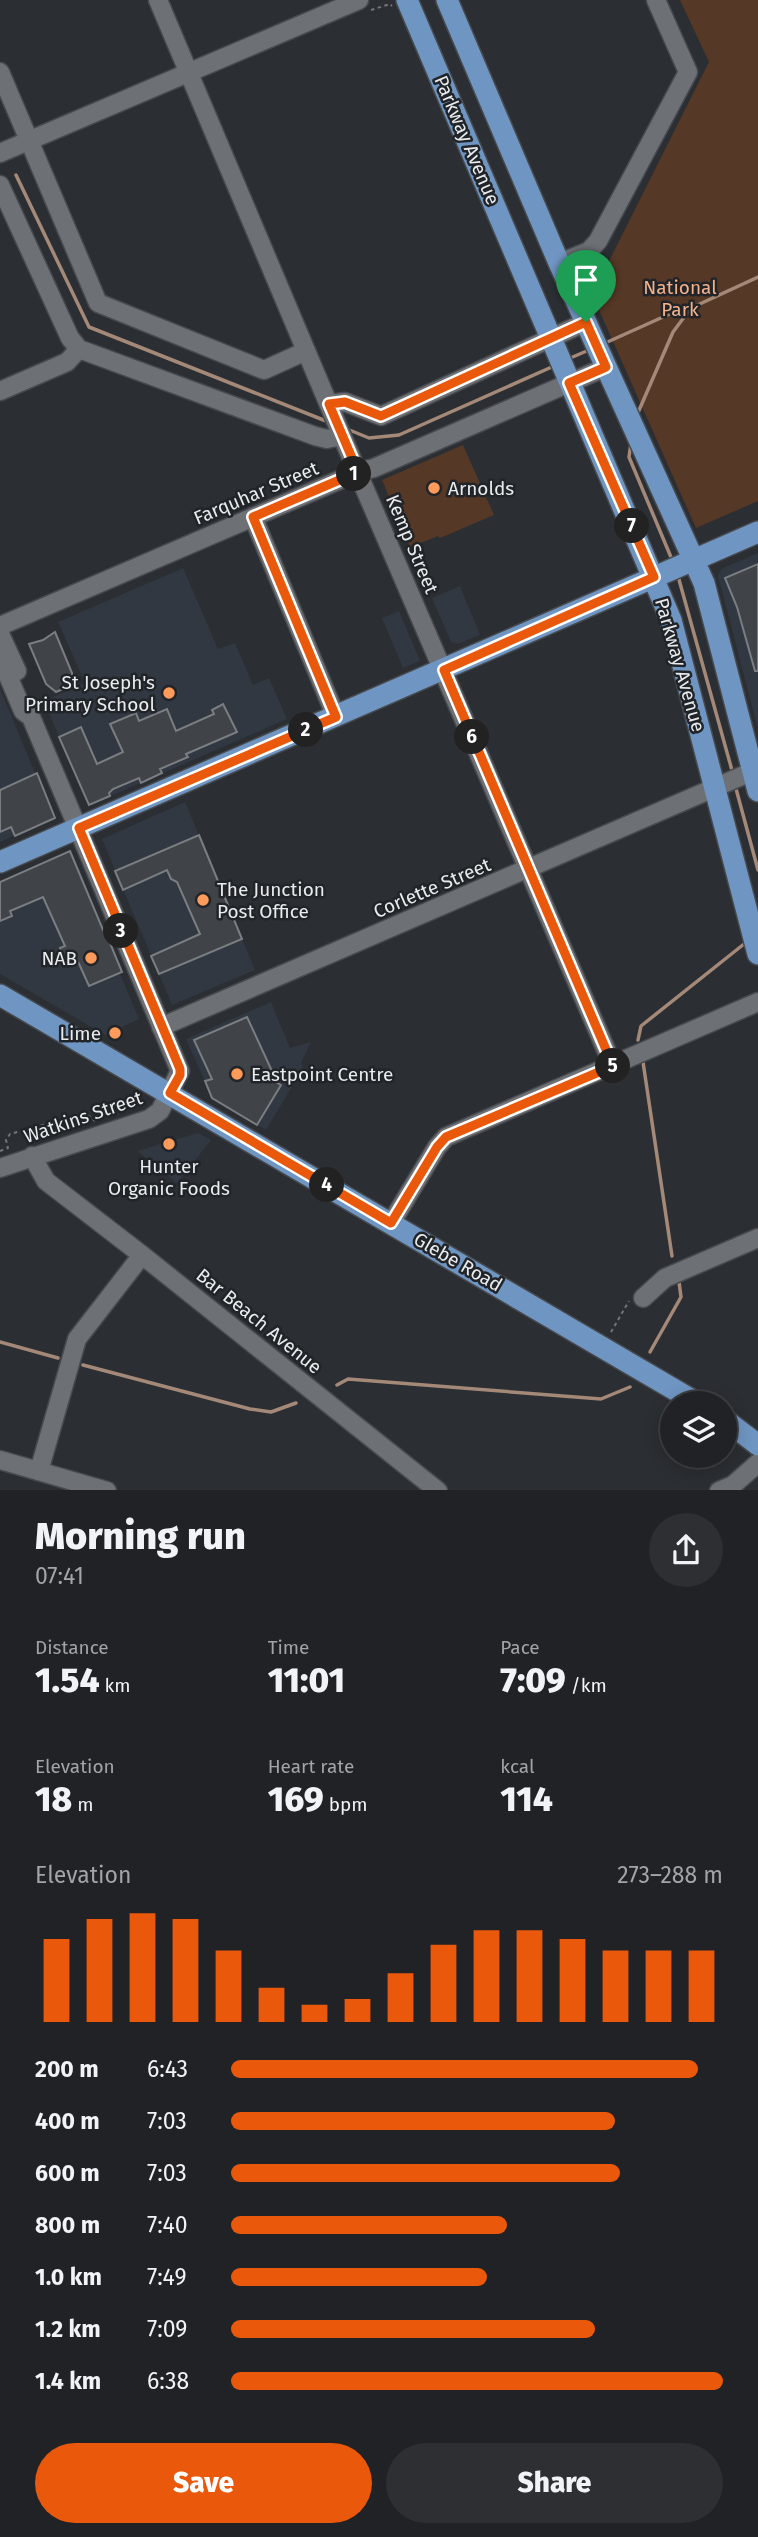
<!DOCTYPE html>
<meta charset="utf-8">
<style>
:root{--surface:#202226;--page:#2d2f32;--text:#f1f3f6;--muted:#a2a4a7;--line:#3d3f43;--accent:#ea580c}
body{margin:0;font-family:"Fira Sans",sans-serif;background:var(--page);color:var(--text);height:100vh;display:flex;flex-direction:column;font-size:26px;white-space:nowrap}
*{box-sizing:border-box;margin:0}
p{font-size:23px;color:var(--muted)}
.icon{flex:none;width:38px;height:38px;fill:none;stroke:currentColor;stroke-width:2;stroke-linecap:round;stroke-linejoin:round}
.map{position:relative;height:1490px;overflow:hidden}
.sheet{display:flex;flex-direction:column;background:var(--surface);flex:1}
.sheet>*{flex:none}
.fabs{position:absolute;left:660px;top:1391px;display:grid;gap:14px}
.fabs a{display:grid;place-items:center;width:77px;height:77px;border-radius:50%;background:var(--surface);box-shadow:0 4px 18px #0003,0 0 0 2px var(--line);font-size:35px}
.pin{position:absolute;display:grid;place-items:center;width:60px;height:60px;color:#fff;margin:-72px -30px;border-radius:50% 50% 50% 0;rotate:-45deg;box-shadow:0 0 7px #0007}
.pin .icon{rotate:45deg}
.km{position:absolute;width:35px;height:35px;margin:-18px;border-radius:50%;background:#222;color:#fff;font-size:19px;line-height:35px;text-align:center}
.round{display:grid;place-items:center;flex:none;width:74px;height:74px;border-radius:37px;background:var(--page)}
.overview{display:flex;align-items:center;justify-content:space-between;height:119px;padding:0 35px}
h1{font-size:38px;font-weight:800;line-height:52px}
.metrics{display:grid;grid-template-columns:repeat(3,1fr);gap:10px;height:119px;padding:7px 35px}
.metrics div{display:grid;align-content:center}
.metrics b{font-size:35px;font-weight:800}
.metrics small{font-size:19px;font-weight:400}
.metrics p{font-size:19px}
.chart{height:196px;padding:14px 35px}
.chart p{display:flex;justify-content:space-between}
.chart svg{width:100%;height:126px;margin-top:7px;stroke:var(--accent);stroke-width:6}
.button{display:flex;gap:14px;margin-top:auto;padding:14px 35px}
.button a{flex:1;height:80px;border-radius:42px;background:var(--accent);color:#fff;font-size:28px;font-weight:800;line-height:80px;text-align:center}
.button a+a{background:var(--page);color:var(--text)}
ul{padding:0 35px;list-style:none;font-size:23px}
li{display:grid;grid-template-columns:112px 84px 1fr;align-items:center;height:52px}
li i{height:18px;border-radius:9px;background:var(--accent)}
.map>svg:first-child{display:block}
</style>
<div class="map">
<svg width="758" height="1491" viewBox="0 0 758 1491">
<rect width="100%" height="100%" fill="#2b2e32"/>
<!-- built -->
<g fill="#313841">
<polygon points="758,553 758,729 718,576 721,569"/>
<polygon points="183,568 218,649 235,643 253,685 269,678 287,719 88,806 44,701 85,683 58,622"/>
<polygon points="460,586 480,635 458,644 451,642 432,598"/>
<polygon points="399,611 420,661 403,668 382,618"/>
<polygon points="0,689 54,818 0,842"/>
<polygon points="185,802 255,970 172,1005 102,839"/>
<polygon points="63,854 71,857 139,1019 105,1035 0,974 0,882"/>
<polygon points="271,1002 290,1048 311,1042 301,1063 303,1068 266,1130 212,1098 186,1039"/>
<polygon points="198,1133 211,1140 177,1183 137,1151"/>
</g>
<!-- green -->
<g fill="#563826">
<polygon points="680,0 758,0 758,501 696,528 599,310 604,271 709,62"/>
<polygon points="463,445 494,515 440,538 438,536 410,547 382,480"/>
</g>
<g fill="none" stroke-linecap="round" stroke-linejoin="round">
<!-- stream -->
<g stroke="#a48978" stroke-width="3.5">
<polyline points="16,175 89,327 331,423"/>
<polyline points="603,344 683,308 691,308"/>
<polyline points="568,359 589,350"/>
<polyline points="637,415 673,332 691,308 758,277"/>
<polyline points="347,429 369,438 399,435 554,366"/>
<polyline points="631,443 629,457 673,562"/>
<polyline points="678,576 733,774"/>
<polyline points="735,785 758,870"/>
<polyline points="638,1040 641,1026 744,944"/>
<polyline points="643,1062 672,1256"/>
<polyline points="0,1342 58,1358"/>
<polyline points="650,1352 681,1297 679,1282"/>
<polyline points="83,1365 250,1409 271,1412 296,1403"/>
<polyline points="337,1385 348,1379 601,1399 630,1387"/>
</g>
</g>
<!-- building -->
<g fill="#404448" stroke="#7a7e82" stroke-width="2">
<polygon points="758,564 758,671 755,671 737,607 725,578"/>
<polygon points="55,632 72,673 72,685 56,692 46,684 29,644 43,640"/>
<polygon points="223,704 237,732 186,754 188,757 160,769 162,773 141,783 139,778 113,789 109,793 110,796 89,805 59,737 81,727 97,764 123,752 110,724 136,713 139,721 167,709 176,731 214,714 212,710"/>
<polygon points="37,773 55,818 15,836 11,827 0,832 0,790"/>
<polygon points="199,835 242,939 159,974 151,956 200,934 177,882 171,879 167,870 123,890 115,871"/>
<polygon points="70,851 103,930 107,928 113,941 110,943 122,972 89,986 76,957 65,961 60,948 65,946 43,897 10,911 12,916 0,921 0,882"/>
<polygon points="247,1017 272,1071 263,1075 281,1085 257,1125 212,1098 205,1081 212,1079 194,1040"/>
</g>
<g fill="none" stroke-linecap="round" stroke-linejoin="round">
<!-- minor casing -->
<g stroke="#46494d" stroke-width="21">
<g id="minor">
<polyline points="158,0 342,436 613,1066"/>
<polyline points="0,72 98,303 264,370 306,351"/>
<polyline points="0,153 359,0"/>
<polyline points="0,185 70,338 79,349 315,436 327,439 342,436"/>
<polyline points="559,263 589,251 598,241 688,72 656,0"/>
<polyline points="0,391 67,362 79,349"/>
<polyline points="329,404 345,402 381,416 586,322"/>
<polyline points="253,517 336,717"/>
<polyline points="0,626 358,472 374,468 606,367"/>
<polyline points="0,634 17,671"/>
<polyline points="0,657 23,711 31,717 180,1071 160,1111 149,1119 0,1168"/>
<polyline points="161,1027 758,769"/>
<polyline points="32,1156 46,1181 142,1255 438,1491"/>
<polyline points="391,1223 437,1147 446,1137 758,1002"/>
<polyline points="643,1298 665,1278 758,1238"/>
<polyline points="0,1460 107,1491"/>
<polyline points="39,1471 77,1339 142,1255"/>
<polyline points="719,1491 733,1485 758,1463"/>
</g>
</g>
<!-- major casing -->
<g stroke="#46494d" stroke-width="24">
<g id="major">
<polyline points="407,0 671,620 758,954"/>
<polyline points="447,0 559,263 704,583 758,791"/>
<polyline points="0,862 758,532"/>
<polyline points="0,995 699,1404"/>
<polyline points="724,1419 758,1445"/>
</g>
</g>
<!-- path -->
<g stroke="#737679" stroke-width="2" stroke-dasharray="3.5 3.5" stroke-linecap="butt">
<polyline points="371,10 390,4 392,6"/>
<polyline points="0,1151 8,1148 6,1140 10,1134 85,1113 95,1121"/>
<polyline points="611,1332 629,1301"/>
</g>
<!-- minor -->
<use href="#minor" stroke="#6d7075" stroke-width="18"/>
<!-- major -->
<use href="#major" stroke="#6f95c2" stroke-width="21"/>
</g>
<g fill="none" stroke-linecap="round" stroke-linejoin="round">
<!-- route casing -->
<g stroke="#fff" stroke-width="14">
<polygon id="route" points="586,322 606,367 569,383 654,577 444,670 613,1066 446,1137 437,1147 391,1223 170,1093 180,1075 180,1069 79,828 336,717 253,517 358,472 329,404 345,402 381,416"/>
</g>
<!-- route -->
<use href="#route" stroke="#ea580c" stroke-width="9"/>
</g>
<!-- markers -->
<g fill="#ff9b5a" stroke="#212428" stroke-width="2.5">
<circle cx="434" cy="488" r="7"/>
<circle cx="169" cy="693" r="7"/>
<circle cx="203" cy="900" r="7"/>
<circle cx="91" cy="958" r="7"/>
<circle cx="115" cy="1033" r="7"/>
<circle cx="237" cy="1074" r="7"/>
<circle cx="169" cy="1144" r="7"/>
</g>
<g text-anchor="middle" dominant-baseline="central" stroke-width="5" stroke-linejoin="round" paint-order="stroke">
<!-- street labels -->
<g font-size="19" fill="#e9ecee" stroke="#212428">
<text transform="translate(467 140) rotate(67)">Parkway Avenue</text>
<text transform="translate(256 493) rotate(-23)">Farquhar Street</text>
<text transform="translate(412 544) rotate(67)">Kemp Street</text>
<text transform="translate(680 665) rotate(74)">Parkway Avenue</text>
<text transform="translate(432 888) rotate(-23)">Corlette Street</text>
<text transform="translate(83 1117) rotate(-19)">Watkins Street</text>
<text transform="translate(458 1262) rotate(30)">Glebe Road</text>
<text transform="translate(259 1321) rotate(39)">Bar Beach Avenue</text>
</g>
<!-- park labels -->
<g font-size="19" fill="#f4b28a" stroke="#212428">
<text x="680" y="287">National<tspan x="680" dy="22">Park</tspan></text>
</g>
<!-- poi labels -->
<g font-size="19" fill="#e9ecee" stroke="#212428" text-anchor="start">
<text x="448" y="488">Arnolds</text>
<text x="155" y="682" text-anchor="end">St Joseph's<tspan x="155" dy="22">Primary School</tspan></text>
<text x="217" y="889">The Junction<tspan x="217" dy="22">Post Office</tspan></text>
<text x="77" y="958" text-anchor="end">NAB</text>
<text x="101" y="1033" text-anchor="end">Lime</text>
<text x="251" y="1074">Eastpoint Centre</text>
<text x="169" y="1166" text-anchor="middle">Hunter<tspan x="169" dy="22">Organic Foods</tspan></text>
</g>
</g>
</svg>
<div class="fabs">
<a><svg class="icon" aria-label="layers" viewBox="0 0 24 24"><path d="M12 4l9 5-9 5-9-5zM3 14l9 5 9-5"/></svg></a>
</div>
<div class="pin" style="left:586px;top:322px;background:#1e9e55"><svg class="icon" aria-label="arrive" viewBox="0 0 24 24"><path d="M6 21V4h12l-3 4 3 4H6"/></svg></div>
<b class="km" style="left:354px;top:474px">1</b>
<b class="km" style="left:306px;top:730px">2</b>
<b class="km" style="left:121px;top:931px">3</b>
<b class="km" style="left:327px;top:1185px">4</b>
<b class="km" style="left:613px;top:1066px">5</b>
<b class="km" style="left:472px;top:737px">6</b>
<b class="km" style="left:632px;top:526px">7</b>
</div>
<section class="sheet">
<div class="overview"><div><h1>Morning run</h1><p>07:41</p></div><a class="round"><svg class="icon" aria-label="share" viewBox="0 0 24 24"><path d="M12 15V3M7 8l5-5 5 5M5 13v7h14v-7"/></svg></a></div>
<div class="metrics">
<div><p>Distance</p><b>1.54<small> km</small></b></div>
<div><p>Time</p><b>11:01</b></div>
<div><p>Pace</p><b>7:09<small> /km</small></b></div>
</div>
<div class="metrics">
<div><p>Elevation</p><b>18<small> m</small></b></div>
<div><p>Heart rate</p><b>169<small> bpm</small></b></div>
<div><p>kcal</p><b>114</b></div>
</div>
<div class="chart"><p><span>Elevation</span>273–288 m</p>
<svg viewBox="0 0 160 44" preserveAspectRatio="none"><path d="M5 44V15M15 44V8M25 44V6M35 44V8M45 44V19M55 44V32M65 44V38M75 44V36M85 44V27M95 44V17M105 44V12M115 44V12M125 44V15M135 44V19M145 44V19M155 44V19"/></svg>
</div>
<ul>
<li><b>200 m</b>6:43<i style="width:95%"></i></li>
<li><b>400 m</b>7:03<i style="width:78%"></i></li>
<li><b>600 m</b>7:03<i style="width:79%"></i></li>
<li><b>800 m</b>7:40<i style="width:56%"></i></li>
<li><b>1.0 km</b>7:49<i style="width:52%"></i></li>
<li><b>1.2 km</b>7:09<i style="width:74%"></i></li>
<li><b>1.4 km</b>6:38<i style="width:100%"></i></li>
</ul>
<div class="button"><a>Save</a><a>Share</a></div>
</section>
